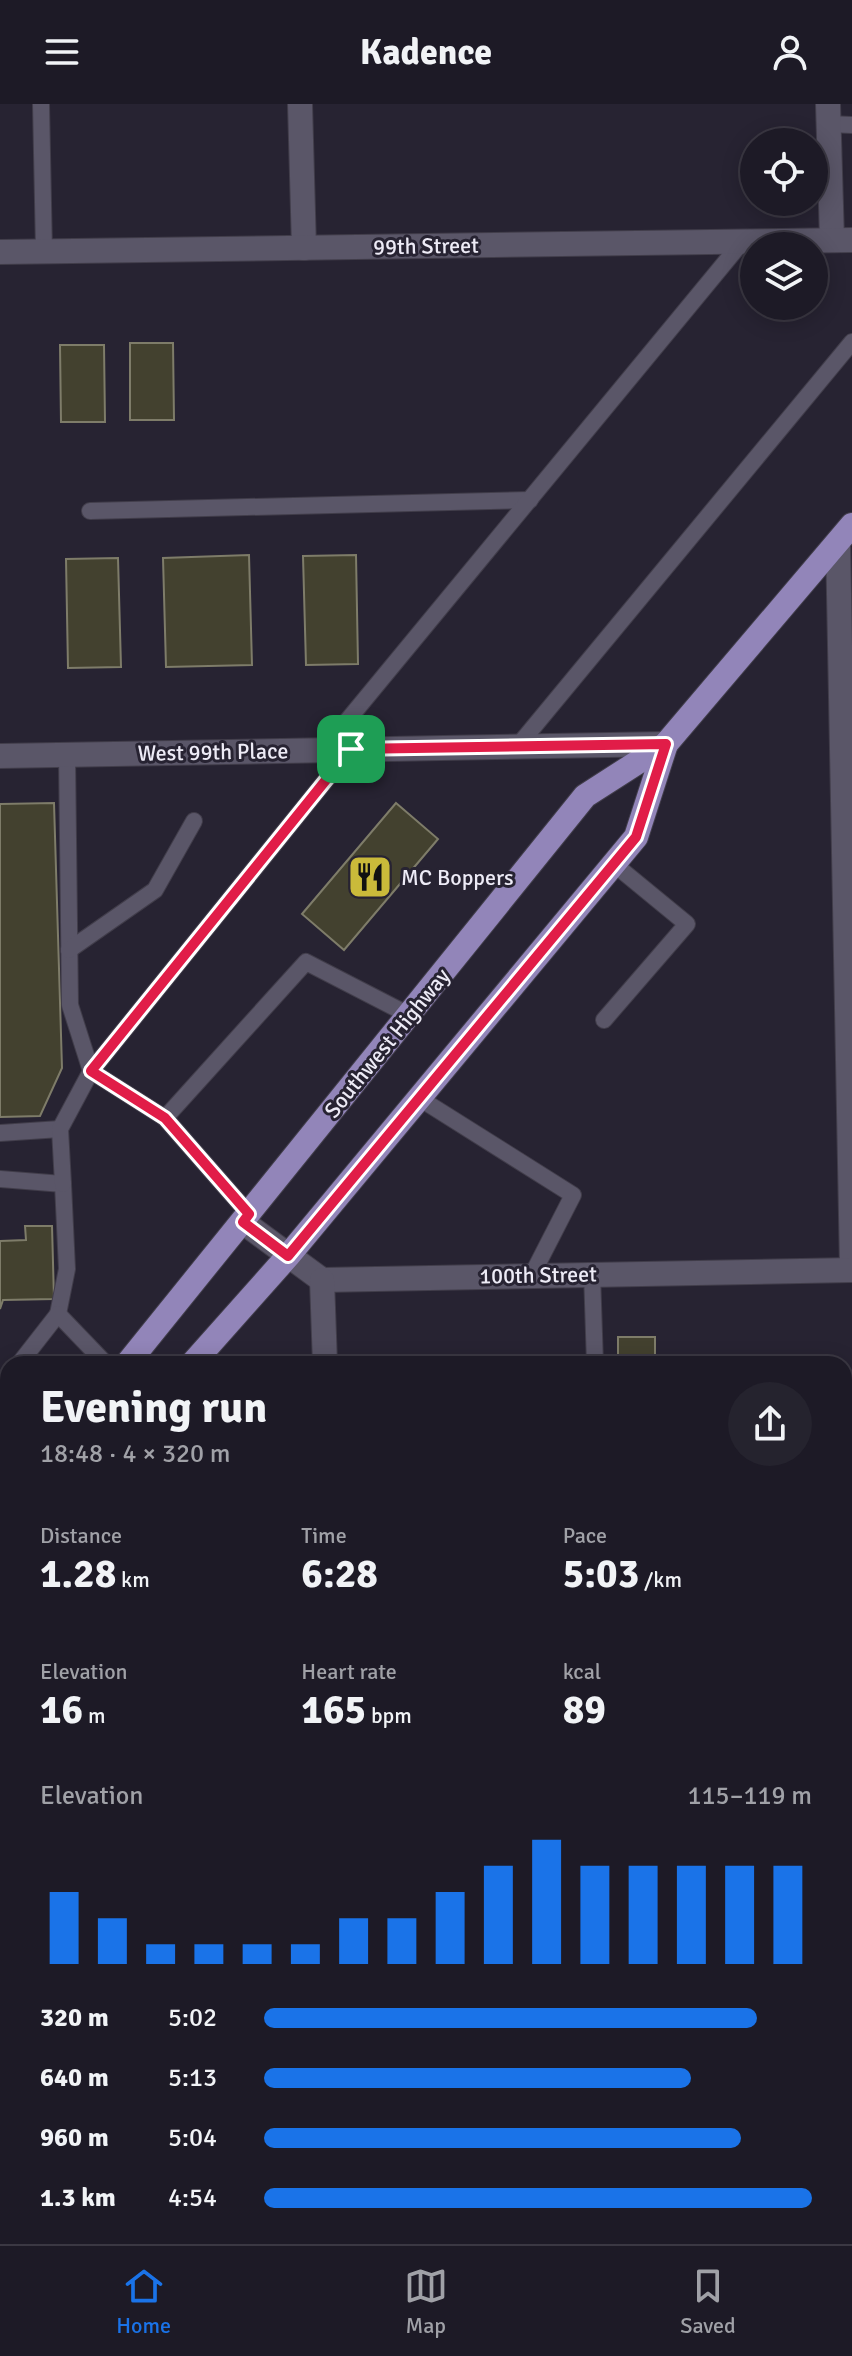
<!DOCTYPE html>
<meta charset="utf-8">
<style>
:root{--surface:#1d1a26;--page:#25232e;--text:#f1f3f6;--muted:#a0a1a7;--line:#3b3843;--accent:#1a73e8}
body{margin:0;font-family:Signika,sans-serif;background:var(--page);color:var(--text);height:100vh;display:flex;flex-direction:column;font-size:30px;white-space:nowrap}
*{box-sizing:border-box;margin:0}
p{font-size:26px;color:var(--muted)}
.icon{flex:none;width:44px;height:44px;fill:none;stroke:currentColor;stroke-width:2;stroke-linecap:round;stroke-linejoin:round}
.map{position:relative;flex:1;overflow:hidden}
.sheet{position:absolute;left:0px;top:1252px;width:852px;height:888px;display:flex;flex-direction:column;background:var(--surface);border-radius:24px 24px 0 0;box-shadow:0 4px 20px #0003,0 0 0 2px var(--line)}
.sheet>*{flex:none}
.buttons{position:absolute;left:740px;top:24px;display:grid;gap:16px}
.buttons a{display:grid;place-items:center;width:88px;height:88px;border-radius:50%;background:var(--surface);box-shadow:0 4px 20px #0003,0 0 0 2px var(--line);font-size:40px}
.pin{position:absolute;display:grid;place-items:center;width:68px;height:68px;color:#fff;margin:-34px;border-radius:16px;box-shadow:0 4px 12px #0006}
.round{display:grid;place-items:center;flex:none;width:84px;height:84px;border-radius:42px;background:var(--page)}
.head{display:flex;align-items:center;justify-content:space-between;height:136px;padding:0 40px}
h1{font-size:44px;font-weight:700;line-height:60px}
.stats{display:grid;grid-template-columns:repeat(3,1fr);gap:12px;height:136px;padding:8px 40px}
.stats div{display:grid;align-content:center}
.stats b{font-size:40px;font-weight:700}
.stats small{font-size:22px;font-weight:400}
.stats p{font-size:22px}
.chart{height:224px;padding:16px 40px}
.chart p{display:flex;justify-content:space-between}
.chart svg{width:100%;height:144px;margin-top:8px;stroke:var(--accent);stroke-width:6}
ul{padding:0 40px;list-style:none;font-size:26px}
li{display:grid;grid-template-columns:128px 96px 1fr;align-items:center;height:60px}
li i{height:20px;border-radius:10px;background:var(--accent)}
header{display:flex;justify-content:space-between;align-items:center;height:104px;padding:0 40px;background:var(--surface);font-size:36px;font-weight:700}
.tab-bar{display:flex;justify-content:space-around;align-items:center;height:112px;border-top:2px solid var(--line);background:var(--surface);font-size:22px;color:var(--muted)}
.tab-bar a{display:grid;justify-items:center;gap:4px}
.tab-bar .current{color:var(--accent)}
.map>svg:first-child{display:block}
</style>
<header><svg class="icon" aria-label="menu" viewBox="0 0 24 24"><path d="M4 6h16M4 12h16M4 18h16"/></svg>Kadence<svg class="icon" aria-label="person" viewBox="0 0 24 24"><circle cx="12" cy="8" r="4"/><path d="M4 21q1-7 8-7t8 7"/></svg></header>
<div class="map">
<svg width="852" height="2140" viewBox="0 0 852 2140">
<rect width="100%" height="100%" fill="#272332"/>
<!-- building -->
<g fill="#43412f" stroke="#7e7c69" stroke-width="2">
<polygon points="130,239 173,239 174,316 130,316"/>
<polygon points="60,241 104,241 105,318 61,318"/>
<polygon points="249,451 252,561 166,563 163,454"/>
<polygon points="356,451 358,560 306,561 303,452"/>
<polygon points="118,454 121,563 68,564 66,455"/>
<polygon points="54,699 62,964 40,1012 0,1013 0,700"/>
<polygon points="396,699 438,735 344,846 302,810"/>
<polygon points="25,1122 52,1122 54,1195 3,1196 0,1205 0,1137 26,1136"/>
<rect x="618" y="1233" width="37" height="27"/>
<polygon points="505,1252 506,1260 423,1260 423,1254"/>
<polygon points="23,2132 86,2132 87,2140 23,2140"/>
</g>
<g fill="none" stroke-linecap="round" stroke-linejoin="round">
<!-- lane casing -->
<g stroke="#413d4a" stroke-width="18">
<g id="lane">
<polyline points="41,0 44,147"/>
<polyline points="829,20 852,21"/>
<polyline points="90,407 530,396"/>
<polyline points="517,643 852,238"/>
<polyline points="323,646 742,138"/>
<polyline points="67,651 70,901 91,967"/>
<polyline points="69,846 155,786 194,717"/>
<polyline points="604,916 687,820 614,760"/>
<polyline points="91,967 351,645"/>
<polyline points="419,994 573,1091 532,1171"/>
<polyline points="165,1014 306,858 409,911"/>
<polyline points="0,1029 60,1025"/>
<polyline points="0,1075 63,1080 67,1165 58,1210"/>
<polyline points="63,1080 60,1025 91,967 165,1014 249,1110"/>
<polyline points="592,1169 595,1260"/>
<polyline points="19,1260 58,1210 106,1260"/>
<polyline points="0,1284 8,1273"/>
<polyline points="0,1678 8,1685"/>
<polyline points="0,1764 8,1756"/>
<polyline points="0,1855 8,1855"/>
<polyline points="106,2132 106,2140"/>
<polyline points="620,2132 621,2140"/>
</g>
</g>
<!-- street casing -->
<g stroke="#413d4a" stroke-width="26">
<g id="street">
<polyline points="300,0 304,144"/>
<polyline points="828,0 832,136"/>
<polyline points="0,148 852,136"/>
<polyline points="838,438 852,1163"/>
<polyline points="0,652 666,640"/>
<polyline points="243,1118 322,1176 852,1166"/>
<polyline points="322,1176 325,1260"/>
<polyline points="356,2132 356,2140"/>
</g>
</g>
<!-- primary casing -->
<g stroke="#413d4a" stroke-width="26">
<g id="primary">
<polyline points="127,1260 585,692 666,640 852,421"/>
<polyline points="192,1260 288,1152 636,733 666,640"/>
<polyline points="0,1411 8,1402"/>
<polyline points="0,1475 8,1467"/>
</g>
</g>
<!-- lane -->
<use href="#lane" stroke="#5a5668" stroke-width="16"/>
<!-- street -->
<use href="#street" stroke="#5a5668" stroke-width="24"/>
<!-- primary -->
<use href="#primary" stroke="#9285b9" stroke-width="24"/>
</g>
<g fill="none" stroke-linecap="round" stroke-linejoin="round">
<!-- route casing -->
<g stroke="#fff" stroke-width="16">
<polygon id="route" points="666,640 636,733 288,1152 243,1118 249,1110 165,1014 91,967 351,645"/>
</g>
<!-- route -->
<use href="#route" stroke="#e11d48" stroke-width="10"/>
</g>
<!-- icons -->
<defs>
<g id="restaurant-square" transform="scale(2.3)"><rect x="-9" y="-9" width="18" height="18" rx="4" fill="#caba3a" stroke="#272332"/><path d="M-5-6h1v4h1v-4h1v4h1v-4h1v5L-1.5 .5V6h-2V.5L-5-1ZM5-6V6H3V1.5H1.5Q1.5-4 5-6Z" fill="#111"/></g>
</defs>
<g fill-rule="evenodd">
<use href="#restaurant-square" x="370" y="773"/>
</g>
<g text-anchor="middle" dominant-baseline="central" stroke-width="6" stroke-linejoin="round" paint-order="stroke">
<!-- street labels -->
<g font-size="22" fill="#edebf6" stroke="#272332">
<text transform="translate(426 142) rotate(-1)">99th Street</text>
<text transform="translate(213 648) rotate(-1)">West 99th Place</text>
<text transform="translate(387 939) rotate(-51)">Southwest Highway</text>
<text transform="translate(538 1171) rotate(-1)">100th Street</text>
</g>
<!-- poi labels -->
<g font-size="22" fill="#edebf6" stroke="#272332" text-anchor="start">
<text x="401" y="773">MC Boppers</text>
</g>
</g>
</svg>
<div class="buttons">
<a><svg class="icon" aria-label="locate" viewBox="0 0 24 24"><circle cx="12" cy="12" r="6"/><path d="M12 2v4M12 18v4M2 12h4M18 12h4"/></svg></a>
<a><svg class="icon" aria-label="layers" viewBox="0 0 24 24"><path d="M12 4l9 5-9 5-9-5zM3 14l9 5 9-5"/></svg></a>
</div>
<div class="pin" style="left:351px;top:645px;background:#1e9e55"><svg class="icon" aria-label="arrive" viewBox="0 0 24 24"><path d="M6 21V4h12l-3 4 3 4H6"/></svg></div>
<section class="sheet">
<div class="head"><div><h1>Evening run</h1><p>18:48 · 4 × 320 m</p></div><a class="round"><svg class="icon" aria-label="share" viewBox="0 0 24 24"><path d="M12 15V3M7 8l5-5 5 5M5 13v7h14v-7"/></svg></a></div>
<div class="stats">
<div><p>Distance</p><b>1.28<small> km</small></b></div>
<div><p>Time</p><b>6:28</b></div>
<div><p>Pace</p><b>5:03<small> /km</small></b></div>
</div>
<div class="stats">
<div><p>Elevation</p><b>16<small> m</small></b></div>
<div><p>Heart rate</p><b>165<small> bpm</small></b></div>
<div><p>kcal</p><b>89</b></div>
</div>
<div class="chart"><p><span>Elevation</span>115–119 m</p>
<svg viewBox="0 0 160 44" preserveAspectRatio="none"><path d="M5 44V22M15 44V30M25 44V38M35 44V38M45 44V38M55 44V38M65 44V30M75 44V30M85 44V22M95 44V14M105 44V6M115 44V14M125 44V14M135 44V14M145 44V14M155 44V14"/></svg>
</div>
<ul>
<li><b>320 m</b>5:02<i style="width:90%"></i></li>
<li><b>640 m</b>5:13<i style="width:78%"></i></li>
<li><b>960 m</b>5:04<i style="width:87%"></i></li>
<li><b>1.3 km</b>4:54<i style="width:100%"></i></li>
</ul>
</section>
</div>
<nav class="tab-bar">
<a class="current"><svg class="icon" aria-label="home" viewBox="0 0 24 24"><path d="M3 11l9-7 9 7M6 9v11h12V9"/></svg>Home</a>
<a><svg class="icon" aria-label="map" viewBox="0 0 24 24"><path d="M3 6l6-2 6 2 6-2v14l-6 2-6-2-6 2zM9 4v14M15 6v14"/></svg>Map</a>
<a><svg class="icon" aria-label="saved" viewBox="0 0 24 24"><path d="M7 4h10v16l-5-4-5 4z"/></svg>Saved</a>
</nav>
